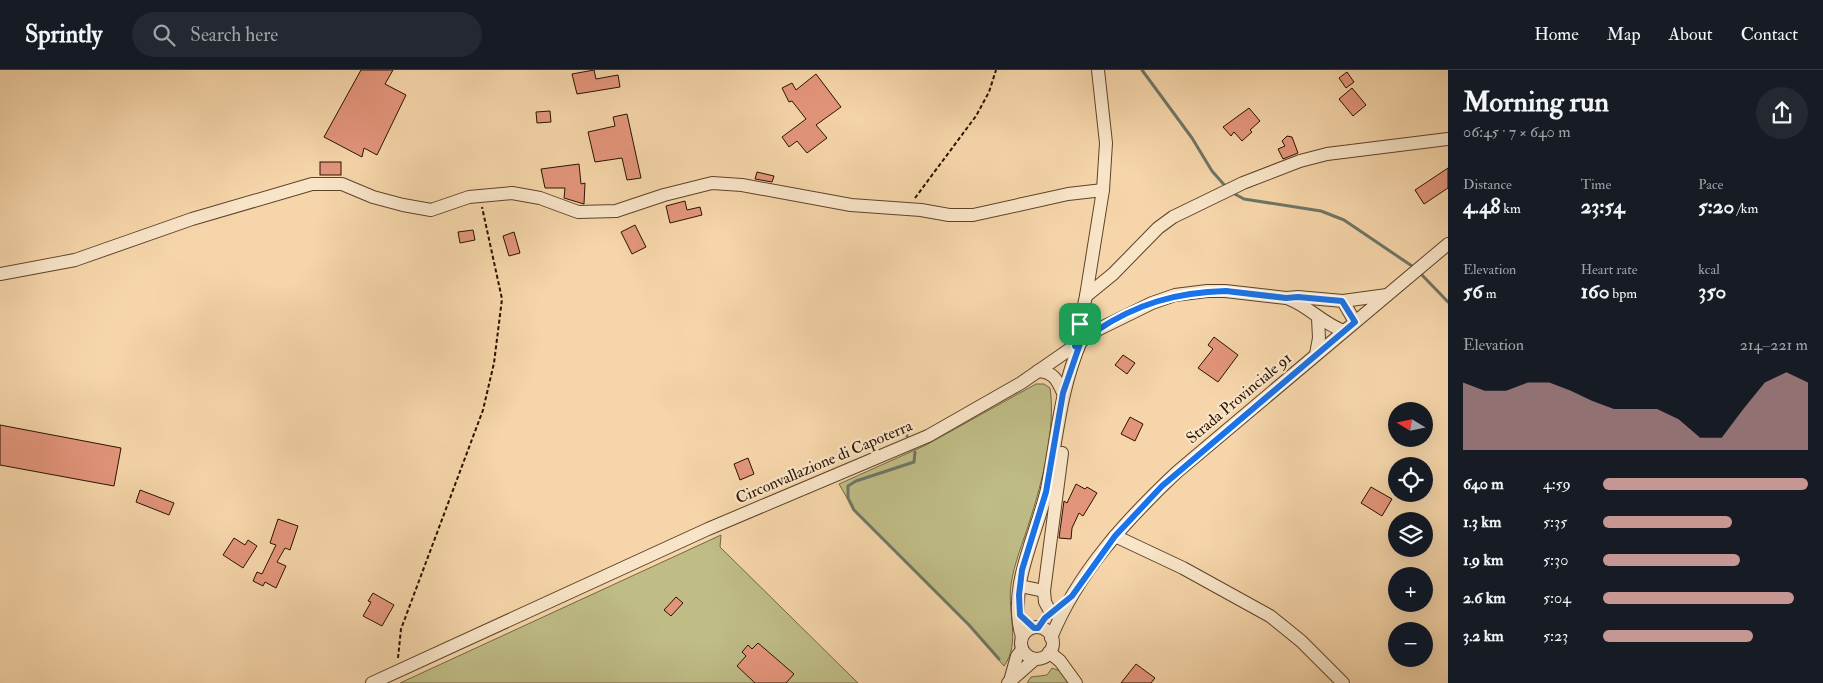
<!DOCTYPE html>
<meta charset="utf-8">
<style>
:root{--surface:#171b24;--page:#242831;--text:#f1f3f6;--muted:#9ea1a6;--line:#363941;--accent:#c59692}
body{margin:0;font-family:"IM FELL Double Pica",serif;background:var(--page);color:var(--text);height:100vh;display:flex;flex-direction:column;font-size:19px;white-space:nowrap}
*{box-sizing:border-box;margin:0}
p{font-size:16px;color:var(--muted)}
.icon{flex:none;width:28px;height:28px;fill:none;stroke:currentColor;stroke-width:2;stroke-linecap:round;stroke-linejoin:round}
.map{position:relative;flex:1;overflow:hidden}
.sheet{display:flex;flex-direction:column;background:var(--surface);width:375px}
.sheet>*{flex:none}
.needle{width:32px;rotate:280deg}
.tools{position:absolute;left:1388px;top:332px;display:grid;gap:10px}
.tools a{display:grid;place-items:center;width:45px;height:45px;border-radius:50%;background:var(--surface);box-shadow:0 5px 20px #0002;font-size:25px}
.pin{position:absolute;display:grid;place-items:center;width:42px;height:42px;color:#fff;margin:-21px;border-radius:10px;box-shadow:0 2px 8px #0006}
.round{display:grid;place-items:center;flex:none;width:52px;height:52px;border-radius:26px;background:var(--page)}
.overview{display:flex;align-items:center;justify-content:space-between;height:85px;padding:0 15px}
h1{font-size:28px;font-weight:700;line-height:38px}
.metrics{display:grid;grid-template-columns:repeat(3,1fr);gap:8px;height:85px;padding:5px 15px}
.metrics div{display:grid;align-content:center}
.metrics b{font-size:21px;font-weight:700}
.metrics small{font-size:14px;font-weight:400}
.metrics p{font-size:14px}
.chart{height:140px;padding:10px 15px}
.chart p{display:flex;justify-content:space-between}
.chart svg{width:100%;height:90px;margin-top:5px;fill:var(--accent);opacity:.7}
ul{padding:0 15px;list-style:none;font-size:16px}
li{display:grid;grid-template-columns:80px 60px 1fr;align-items:center;height:38px}
li i{height:12px;border-radius:6px;background:var(--accent)}
header{display:flex;align-items:center;gap:30px;box-sizing:border-box;height:70px;padding:0 25px;background:var(--surface);border-bottom:1px solid var(--line)}
header strong{font-size:24px}
nav{display:flex;gap:28px;margin-inline-start:auto;font-size:18px}
.search{width:350px;height:45px;background:var(--page);display:flex;align-items:center;gap:12px;box-sizing:border-box;padding:0 18px;border-radius:28px;color:var(--muted);font-size:19px}
main{display:flex;flex:1;min-height:0}
.map>svg:first-child{display:block}
</style>
<header>
<strong>Sprintly</strong>
<div class="search"><svg class="icon" aria-label="search" viewBox="0 0 24 24"><circle cx="10" cy="10" r="6"/><path d="M15 15l6 6"/></svg>Search here</div>
<nav><a>Home</a><a>Map</a><a>About</a><a>Contact</a></nav>
</header>
<main>
<div class="map">
<svg width="1448" height="613" viewBox="0 0 1448 613">
<rect width="100%" height="100%" fill="#f5d5a9"/>
<filter id="stains"><feTurbulence type="fractalNoise" baseFrequency=".004" numOctaves="4"/><feColorMatrix values="0 0 0 0 .2 0 0 0 0 .09 0 0 0 0 .02 0 0 0 .5 -.17"/></filter>
<radialGradient id="worn" r=".72"><stop offset=".6" stop-color="#630" stop-opacity="0"/><stop offset="1" stop-color="#630" stop-opacity=".3"/></radialGradient>
<!-- green -->
<g fill="#bfbc86" stroke="#746743">
<path d="M 1036,314 L 1044,314 L 1050,318 C 1056,359 1042,413 1029,453 C 1023,473 1014,493 1011,515 C 1007,542 1021,573 1004,596 L 969,555 L 854,440 L 839,414 L 926,375 Z"/>
<polygon points="721,465 720,477 858,613 400,613"/>
<polygon points="1052,598 1060,601 1072,613 1027,613 1031,607 1047,605"/>
</g>
<g fill="none" stroke-linecap="round" stroke-linejoin="round">
<!-- stream -->
<g stroke="#6e7665" stroke-width="3">
<polyline points="1142,0 1192,68 1212,101 1227,118"/>
<polyline points="1231,122 1244,129 1321,141 1344,150 1412,196"/>
<polyline points="1422,205 1448,232"/>
<polyline points="905,361 907,366"/>
<polyline points="915,382 914,392 856,411 848,416 848,428 854,440 969,555 999,589"/>
</g>
</g>
<!-- building -->
<g fill="#e3957b" stroke="#291200">
<polygon points="361,0 393,0 385,14 406,25 377,85 364,78 362,87 324,67"/>
<polygon points="594,0 596,9 618,5 620,17 577,24 572,4"/>
<polygon points="1347,2 1354,12 1346,18 1339,8"/>
<polygon points="816,4 841,37 816,55 827,68 807,83 797,71 789,77 782,67 806,49 792,31 789,32 782,18 792,13 796,20"/>
<polygon points="1352,18 1366,35 1353,46 1339,29"/>
<polygon points="1249,38 1260,51 1250,60 1252,62 1242,71 1234,62 1231,66 1223,57"/>
<polygon points="550,41 551,52 537,53 536,42"/>
<polygon points="627,44 641,108 627,110 622,88 595,92 588,62 615,56 613,47"/>
<polygon points="1287,66 1292,67 1298,83 1283,89 1278,79 1285,76 1282,71"/>
<rect x="320" y="92" width="21" height="13"/>
<polygon points="579,94 581,114 585,113 584,134 564,128 565,118 545,118 541,99"/>
<polygon points="1448,98 1448,118 1424,134 1415,120"/>
<polygon points="757,102 774,106 772,112 755,109"/>
<polygon points="685,131 687,140 700,137 702,145 670,153 666,136"/>
<polygon points="635,155 646,177 632,184 621,162"/>
<polygon points="473,160 475,170 460,173 458,162"/>
<polygon points="514,162 520,183 509,186 503,166"/>
<polygon points="1214,267 1238,285 1218,312 1198,298 1213,279 1208,275"/>
<polygon points="1123,285 1135,293 1127,304 1115,295"/>
<polygon points="1130,347 1143,354 1135,371 1121,364"/>
<polygon points="0,355 121,378 114,416 0,395"/>
<polygon points="748,388 754,404 740,410 734,394"/>
<polygon points="1076,414 1085,419 1087,417 1097,423 1083,446 1079,443 1072,458 1071,469 1059,468 1064,431 1067,433"/>
<polygon points="1371,417 1392,429 1382,446 1361,433"/>
<polygon points="140,420 174,433 169,445 136,432"/>
<polygon points="278,449 298,456 290,480 285,478 277,492 286,496 276,518 265,512 263,516 253,511 257,502 262,504 276,475 270,473"/>
<polygon points="234,468 245,475 248,470 257,476 243,498 223,485"/>
<polygon points="373,523 394,535 382,556 363,546 371,532 368,531"/>
<polygon points="676,527 683,533 671,546 664,540"/>
<polygon points="758,573 794,604 786,613 755,613 737,596 746,586 742,582 748,575 752,579"/>
<polygon points="1136,594 1155,608 1151,613 1121,613"/>
</g>
<g fill="none" stroke-linecap="round" stroke-linejoin="round">
<!-- minor casing -->
<g stroke="#5c432a" stroke-width="14">
<g id="minor">
<polyline points="0,204 75,190 192,149 312,114 342,114 373,127 403,135 431,140 469,127 512,123 540,128 578,142 616,141 664,125 712,113 742,115 851,135 921,140 949,145 973,145 1068,124 1103,120"/>
<polyline points="1086,226 1113,204 1158,158 1173,147 1243,113 1300,91 1327,84 1448,69"/>
<path d="M 1289,229 C 1310,237 1323,254 1344,261"/>
<polyline points="1343,231 1355,252"/>
<polyline points="1075,276 1086,226 1103,120 1106,73 1098,0"/>
<polyline points="1316,284 1319,268 1318,248"/>
<path d="M 1038,301 C 1053,302 1057,309 1063,323"/>
<polyline points="1115,466 1183,498 1270,546 1301,571 1343,613"/>
<polyline points="1020,516 1044,521"/>
<polyline points="1051,543 1045,532 1044,521 1062,383"/>
<circle cx="1037" cy="573" r="16"/>
<path d="M 1022,567 C 1007,516 1036,468 1047,419 C 1057,368 1060,320 1081,271"/>
<path d="M 1051,568 C 1077,503 1127,449 1177,402 L 1448,174"/>
<polyline points="1049,582 1060,591 1076,613"/>
<polyline points="1010,611 1017,586 1022,580"/>
<polyline points="372,613 708,459 928,366 1021,313 1099,259 1152,233 1175,225 1207,221 1225,221 1286,228 1298,227 1343,231 1387,225"/>
<polyline points="1008,613 1035,589"/>
</g>
</g>
<!-- path -->
<g stroke="#291200" stroke-width="2" stroke-dasharray="4 2.5" stroke-linecap="butt">
<polyline points="915,128 976,46 989,22 996,0"/>
<polyline points="398,588 401,559 483,340 494,293 502,229 482,137"/>
</g>
<!-- minor -->
<use href="#minor" stroke="#f8e4c7" stroke-width="12"/>
</g>
<g fill="none" stroke-linecap="round" stroke-linejoin="round">
<!-- route casing -->
<g stroke="#fff" stroke-width="10">
<path id="route" d="M 1226,221 L 1286,228 L 1298,227 L 1342,231 L 1355,252 L 1162,416 L 1115,466 L 1072,526 L 1045,548 L 1038,558 L 1034,558 L 1020,545 L 1019,525 L 1022,500 L 1046,422 L 1063,323 L 1081,271 L 1075,276 L 1080,254 L 1084,259 L 1096,261 C 1136,234 1177,222 1226,221 Z"/>
</g>
<!-- route -->
<use href="#route" stroke="#1a73e8" stroke-width="6"/>
</g>
<g text-anchor="middle" dominant-baseline="central" stroke-width="4.5" stroke-linejoin="round" paint-order="stroke">
<!-- street labels -->
<g font-size="16" fill="#291200" stroke="#f8e4c7">
<text transform="translate(1239 328) rotate(-40)">Strada Provinciale 91</text>
<text transform="translate(824 392) rotate(-23)">Circonvallazione di Capoterra</text>
</g>
</g>
<rect width="100%" height="100%" filter="url(#stains)"/>
<rect width="100%" height="100%" fill="url(#worn)"/>
</svg>
<div class="tools">
<a><svg class="needle" viewBox="-14 -14 28 28"><path d="M0-13l5 13h-10z" fill="#e53935"/><path d="M0 13l5-13h-10z" fill="#9ea1a6"/></svg></a>
<a><svg class="icon" aria-label="locate" viewBox="0 0 24 24"><circle cx="12" cy="12" r="6"/><path d="M12 2v4M12 18v4M2 12h4M18 12h4"/></svg></a>
<a><svg class="icon" aria-label="layers" viewBox="0 0 24 24"><path d="M12 4l9 5-9 5-9-5zM3 14l9 5 9-5"/></svg></a>
<a>+</a>
<a>−</a>
</div>
<div class="pin" style="left:1080px;top:254px;background:#1e9e55"><svg class="icon" aria-label="arrive" viewBox="0 0 24 24"><path d="M6 21V4h12l-3 4 3 4H6"/></svg></div>
</div>
<section class="sheet">
<div class="overview"><div><h1>Morning run</h1><p>06:45 · 7 × 640 m</p></div><a class="round"><svg class="icon" aria-label="share" viewBox="0 0 24 24"><path d="M12 15V3M7 8l5-5 5 5M5 13v7h14v-7"/></svg></a></div>
<div class="metrics">
<div><p>Distance</p><b>4.48<small> km</small></b></div>
<div><p>Time</p><b>23:54</b></div>
<div><p>Pace</p><b>5:20<small> /km</small></b></div>
</div>
<div class="metrics">
<div><p>Elevation</p><b>56<small> m</small></b></div>
<div><p>Heart rate</p><b>160<small> bpm</small></b></div>
<div><p>kcal</p><b>350</b></div>
</div>
<div class="chart"><p><span>Elevation</span>214–221 m</p>
<svg viewBox="0 0 160 44" preserveAspectRatio="none"><path d="M0 44V11L10 15L20 15L30 11L40 11L50 15L60 20L70 24L80 24L90 24L100 29L110 38L120 38L130 24L140 11L150 6L160 11V44z"/></svg>
</div>
<ul>
<li><b>640 m</b>4:59<i style="width:100%"></i></li>
<li><b>1.3 km</b>5:35<i style="width:63%"></i></li>
<li><b>1.9 km</b>5:30<i style="width:67%"></i></li>
<li><b>2.6 km</b>5:04<i style="width:93%"></i></li>
<li><b>3.2 km</b>5:23<i style="width:73%"></i></li>
</ul>
</section>
</main>
